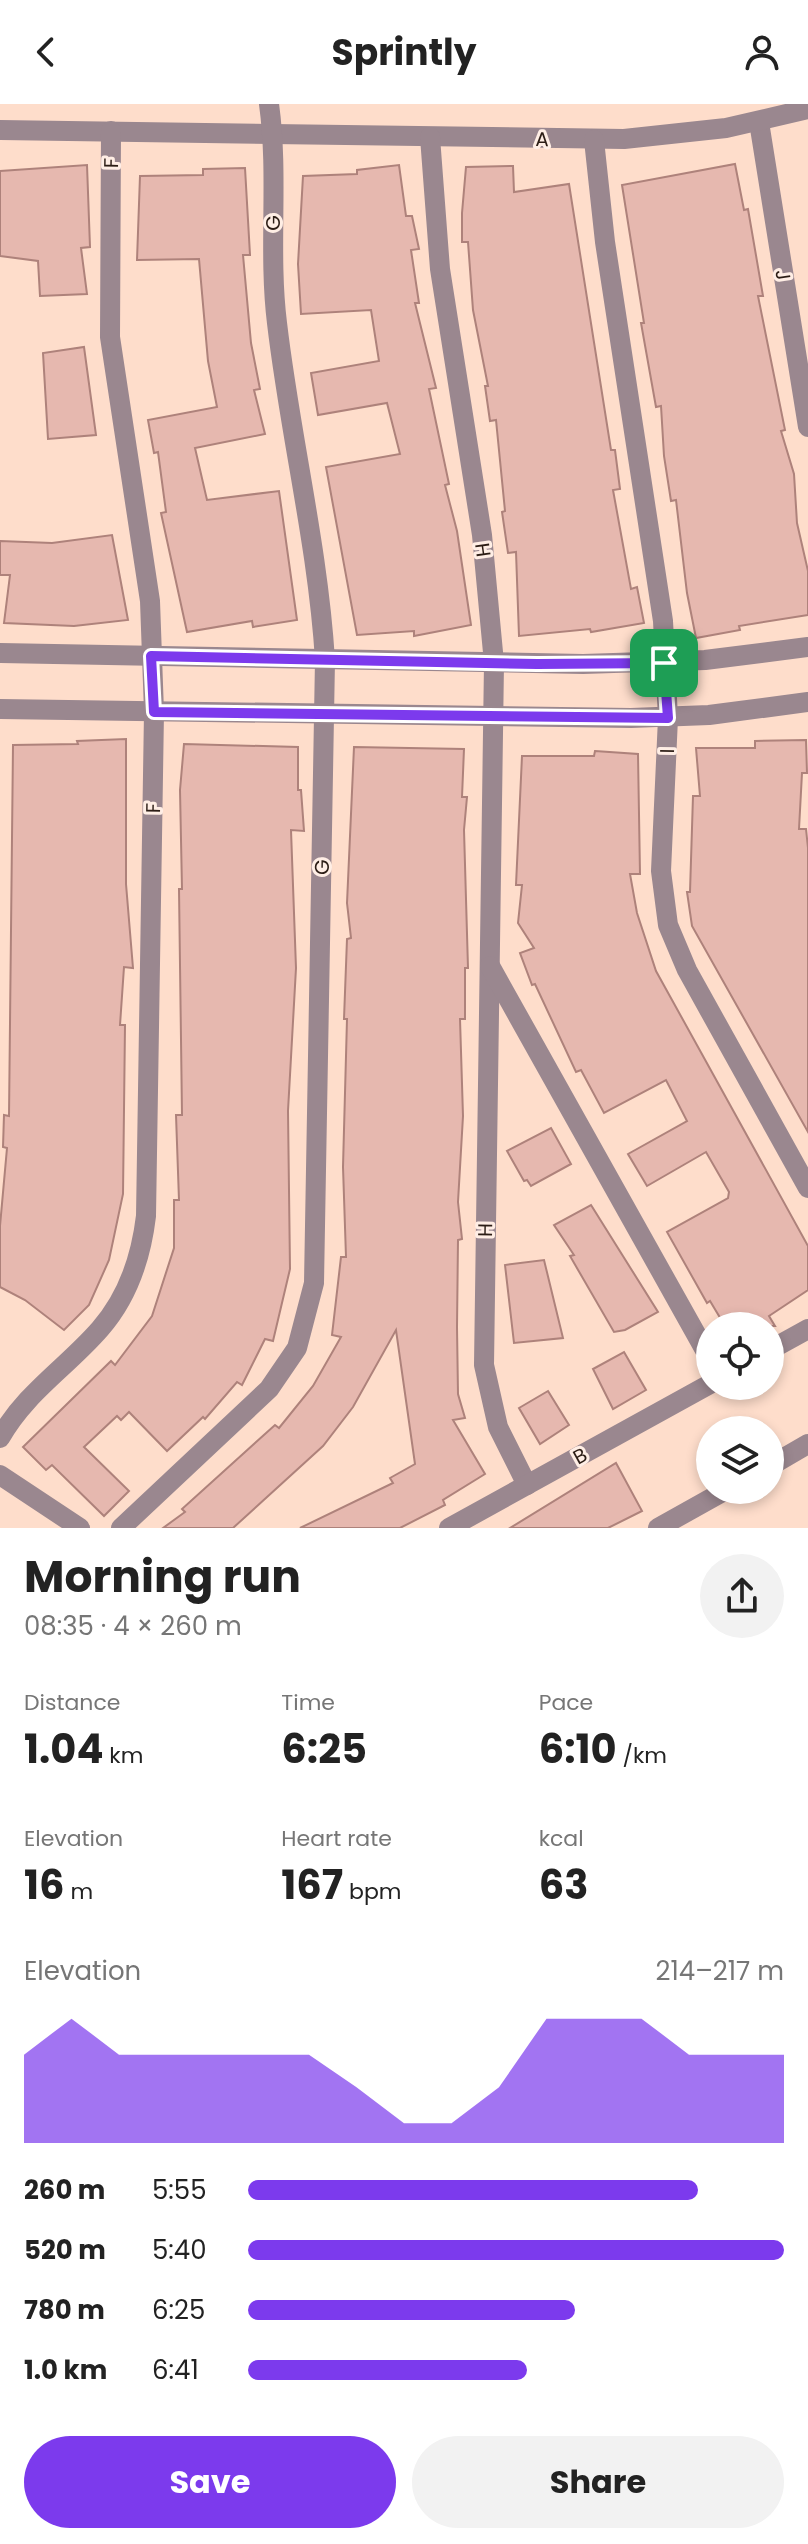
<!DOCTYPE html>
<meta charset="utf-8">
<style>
:root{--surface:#fff;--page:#f2f2f2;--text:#222;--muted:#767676;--accent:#7c3aed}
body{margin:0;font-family:Poppins,sans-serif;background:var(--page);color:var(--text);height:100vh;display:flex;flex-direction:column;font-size:30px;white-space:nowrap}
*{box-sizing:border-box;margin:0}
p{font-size:26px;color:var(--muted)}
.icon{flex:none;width:44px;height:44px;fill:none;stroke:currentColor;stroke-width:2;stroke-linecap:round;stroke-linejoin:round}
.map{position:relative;height:1424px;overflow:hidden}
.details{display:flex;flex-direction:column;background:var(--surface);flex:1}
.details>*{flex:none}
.tools{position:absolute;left:696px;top:1208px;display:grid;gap:16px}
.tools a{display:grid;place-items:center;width:88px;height:88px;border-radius:50%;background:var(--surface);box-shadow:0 4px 12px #0003;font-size:40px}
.pin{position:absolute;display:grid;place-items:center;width:68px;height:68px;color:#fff;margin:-34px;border-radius:16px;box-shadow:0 4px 12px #0006}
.round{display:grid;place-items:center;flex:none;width:84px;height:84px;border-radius:42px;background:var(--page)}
.headline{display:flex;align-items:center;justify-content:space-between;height:136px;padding:0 24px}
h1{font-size:44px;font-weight:700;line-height:60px}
.stats{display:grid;grid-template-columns:repeat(3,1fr);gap:12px;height:136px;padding:8px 24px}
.stats div{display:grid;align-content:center}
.stats b{font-size:40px;font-weight:700}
.stats small{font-size:22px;font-weight:400}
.stats p{font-size:22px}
.chart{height:224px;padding:16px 24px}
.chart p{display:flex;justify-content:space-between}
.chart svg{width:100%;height:144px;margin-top:8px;fill:var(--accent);opacity:.7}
.action{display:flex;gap:16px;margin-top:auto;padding:16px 24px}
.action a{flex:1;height:92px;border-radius:48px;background:var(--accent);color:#fff;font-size:32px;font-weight:700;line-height:92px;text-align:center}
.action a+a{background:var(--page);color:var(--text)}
ul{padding:0 24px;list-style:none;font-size:26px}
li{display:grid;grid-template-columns:128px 96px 1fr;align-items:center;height:60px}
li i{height:20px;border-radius:10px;background:var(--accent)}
header{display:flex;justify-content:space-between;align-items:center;height:104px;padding:0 24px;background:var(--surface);font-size:36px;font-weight:700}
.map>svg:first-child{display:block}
</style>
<header><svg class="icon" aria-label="back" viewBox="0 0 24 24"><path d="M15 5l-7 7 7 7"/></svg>Sprintly<svg class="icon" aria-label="person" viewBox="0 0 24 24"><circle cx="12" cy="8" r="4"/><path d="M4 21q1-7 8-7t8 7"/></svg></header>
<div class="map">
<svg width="808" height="1424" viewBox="0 0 808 1424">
<rect width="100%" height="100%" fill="#feddcb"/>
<!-- building -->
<g fill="#e6b8af" stroke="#ae827b" stroke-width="2">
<polygon points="735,60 744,106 748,105 763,192 758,192 785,326 781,327 794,370 797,419 808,467 808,511 739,522 740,526 696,534 687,489 676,396 671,397 664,352 661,302 656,303 641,219 644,219 622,81"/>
<polygon points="87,61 90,143 81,144 87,190 40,192 38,157 0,152 0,67"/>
<polygon points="399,61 406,112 412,112 419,145 411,146 419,199 415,199 436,284 429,285 449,380 445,381 457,427 471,521 414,532 414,527 357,531 326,363 400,350 387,299 318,311 311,269 379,257 371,206 301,210 298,160 303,72 357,70 357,66"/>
<polygon points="513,62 514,88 569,80 611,346 615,346 620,385 613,386 631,485 637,483 644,519 591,528 590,525 519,532 516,448 508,449 502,408 505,407 496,316 490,317 485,282 488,282 473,206 468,138 462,138 462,109 466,63"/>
<polygon points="245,64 250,151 243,151 251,239 260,285 254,286 265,330 195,344 207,396 279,387 297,516 253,523 252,517 187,528 161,409 166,408 158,348 154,349 148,316 217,303 208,257 199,155 137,156 140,72 203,71 203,65"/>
<polygon points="84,243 96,331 48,335 43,249"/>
<polygon points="112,431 128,516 74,522 4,519 10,471 0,471 0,437 52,439"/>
<polygon points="126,635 126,780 133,864 124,863 120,921 125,921 123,1090 109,1156 89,1201 64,1226 25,1196 0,1183 0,1122 7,1044 3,1043 4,1011 9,1012 13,641 78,640 77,637"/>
<polygon points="806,636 807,669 802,669 799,725 806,725 808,744 808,1028 692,822 687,788 690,788 693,692 700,692 696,644 755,644 755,637"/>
<polygon points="184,640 298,643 298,686 301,686 304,727 291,726 296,864 288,1007 290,1165 273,1237 265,1235 242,1281 237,1278 205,1315 203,1313 167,1347 129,1308 121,1316 117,1312 84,1343 129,1387 104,1412 52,1361 46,1366 23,1343 111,1257 115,1261 152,1212 174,1144 174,1096 179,1096 176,1011 182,1011 179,785 182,785 180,686"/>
<polygon points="354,643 464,645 462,693 467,693 464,726 468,864 465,864 465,915 460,915 463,1012 458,1098 462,1135 458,1136 457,1223 458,1290 465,1314 453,1316 485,1370 443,1396 445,1401 400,1424 300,1424 393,1379 390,1374 415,1360 396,1226 353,1303 323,1342 233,1424 163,1424 185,1408 182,1405 275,1321 279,1324 313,1282 341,1233 332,1231 341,1153 346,1153 343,1063 347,915 344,915 347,835 351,834 347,799"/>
<polygon points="595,647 638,650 640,770 630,770 637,809 656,867 808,1142 808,1186 769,1212 775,1222 725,1222 710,1197 707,1199 667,1128 728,1094 729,1088 706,1048 647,1082 628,1050 687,1017 666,976 604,1009 581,966 576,968 535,880 532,881 520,849 534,844 518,819 522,781 516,781 522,652 594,652"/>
<polygon points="551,1024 571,1060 531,1082 527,1076 524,1077 507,1047"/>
<polygon points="591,1101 658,1208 625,1226 614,1228 570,1152 574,1151 554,1121"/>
<polygon points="544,1156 563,1234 514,1239 505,1161"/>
<polygon points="624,1248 646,1286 613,1305 593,1265"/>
<polygon points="548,1287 569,1321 540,1340 519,1304"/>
<polygon points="616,1359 642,1407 608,1424 510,1424"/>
</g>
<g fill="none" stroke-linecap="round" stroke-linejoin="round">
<!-- minor -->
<g stroke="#9a878f" stroke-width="20">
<polyline points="759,18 808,323"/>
<polyline points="0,26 624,35 726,24 808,5"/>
<polyline points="430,33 440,165 482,431 494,559 484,1261 498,1323 527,1381"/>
<polyline points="594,36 605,138 663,517 668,614 661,767 668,821 687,866 808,1084"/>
<polyline points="0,549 583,560 705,556 808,543"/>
<polyline points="0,605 631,614 709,611 808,598"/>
<polyline points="490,862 710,1255"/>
<polyline points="770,1246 808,1225"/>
<path d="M 0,1334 C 25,1289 67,1263 100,1225 C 128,1193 141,1154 146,1112 L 154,608 L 150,497 L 110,233 L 111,27"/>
<polyline points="770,1362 808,1340"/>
<polyline points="0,1371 80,1424"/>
<path d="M 121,1424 L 269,1285 L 297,1244 L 314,1179 L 325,556 C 318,442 290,331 277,219 C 268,146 279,72 269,0"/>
<polyline points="449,1424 710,1280"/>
<polyline points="658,1424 726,1386"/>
</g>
</g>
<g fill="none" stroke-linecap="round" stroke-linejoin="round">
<!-- route casing -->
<g stroke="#fff" stroke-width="16">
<polygon id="route" points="151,552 537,560 664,559 668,614 154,608"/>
</g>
<!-- route -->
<use href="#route" stroke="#7c3aed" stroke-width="10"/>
</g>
<g text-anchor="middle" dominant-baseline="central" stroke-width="6" stroke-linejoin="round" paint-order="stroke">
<!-- street labels -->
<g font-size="20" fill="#2c1d15" stroke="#ffeee5">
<text transform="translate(542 35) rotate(1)">A</text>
<text transform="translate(111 59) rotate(-89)">F</text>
<text transform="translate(273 119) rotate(-90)">G</text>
<text transform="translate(783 171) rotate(81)">J</text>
<text transform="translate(483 446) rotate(82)">H</text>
<text transform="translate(667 647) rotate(-89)">I</text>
<text transform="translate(153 704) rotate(-89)">F</text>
<text transform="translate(322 763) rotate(-89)">G</text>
<text transform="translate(485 1126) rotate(-89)">H</text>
<text transform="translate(580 1352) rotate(-29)">B</text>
</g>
</g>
</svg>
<div class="tools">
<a><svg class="icon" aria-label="locate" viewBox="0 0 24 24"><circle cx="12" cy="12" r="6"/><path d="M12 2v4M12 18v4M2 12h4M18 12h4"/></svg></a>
<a><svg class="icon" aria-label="layers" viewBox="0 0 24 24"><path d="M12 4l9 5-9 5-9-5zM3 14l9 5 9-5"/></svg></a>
</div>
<div class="pin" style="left:664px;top:559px;background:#1e9e55"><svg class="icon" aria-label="arrive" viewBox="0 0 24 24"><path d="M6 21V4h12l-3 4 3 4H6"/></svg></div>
</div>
<section class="details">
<div class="headline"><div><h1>Morning run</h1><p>08:35 · 4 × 260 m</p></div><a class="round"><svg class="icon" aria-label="share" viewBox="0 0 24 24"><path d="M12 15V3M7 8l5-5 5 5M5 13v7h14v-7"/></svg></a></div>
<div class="stats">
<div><p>Distance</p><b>1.04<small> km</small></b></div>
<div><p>Time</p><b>6:25</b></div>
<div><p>Pace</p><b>6:10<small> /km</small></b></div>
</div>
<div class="stats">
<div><p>Elevation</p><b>16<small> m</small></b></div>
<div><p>Heart rate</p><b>167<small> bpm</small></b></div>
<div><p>kcal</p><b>63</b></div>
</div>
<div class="chart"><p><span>Elevation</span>214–217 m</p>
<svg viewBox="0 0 160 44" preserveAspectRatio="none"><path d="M0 44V17L10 6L20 17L30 17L40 17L50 17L60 17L70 27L80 38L90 38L100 27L110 6L120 6L130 6L140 17L150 17L160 17V44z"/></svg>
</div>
<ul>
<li><b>260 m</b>5:55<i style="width:84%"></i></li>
<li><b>520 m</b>5:40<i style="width:100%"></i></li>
<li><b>780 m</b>6:25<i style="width:61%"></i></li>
<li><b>1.0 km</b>6:41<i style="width:52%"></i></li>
</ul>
<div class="action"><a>Save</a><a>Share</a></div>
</section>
